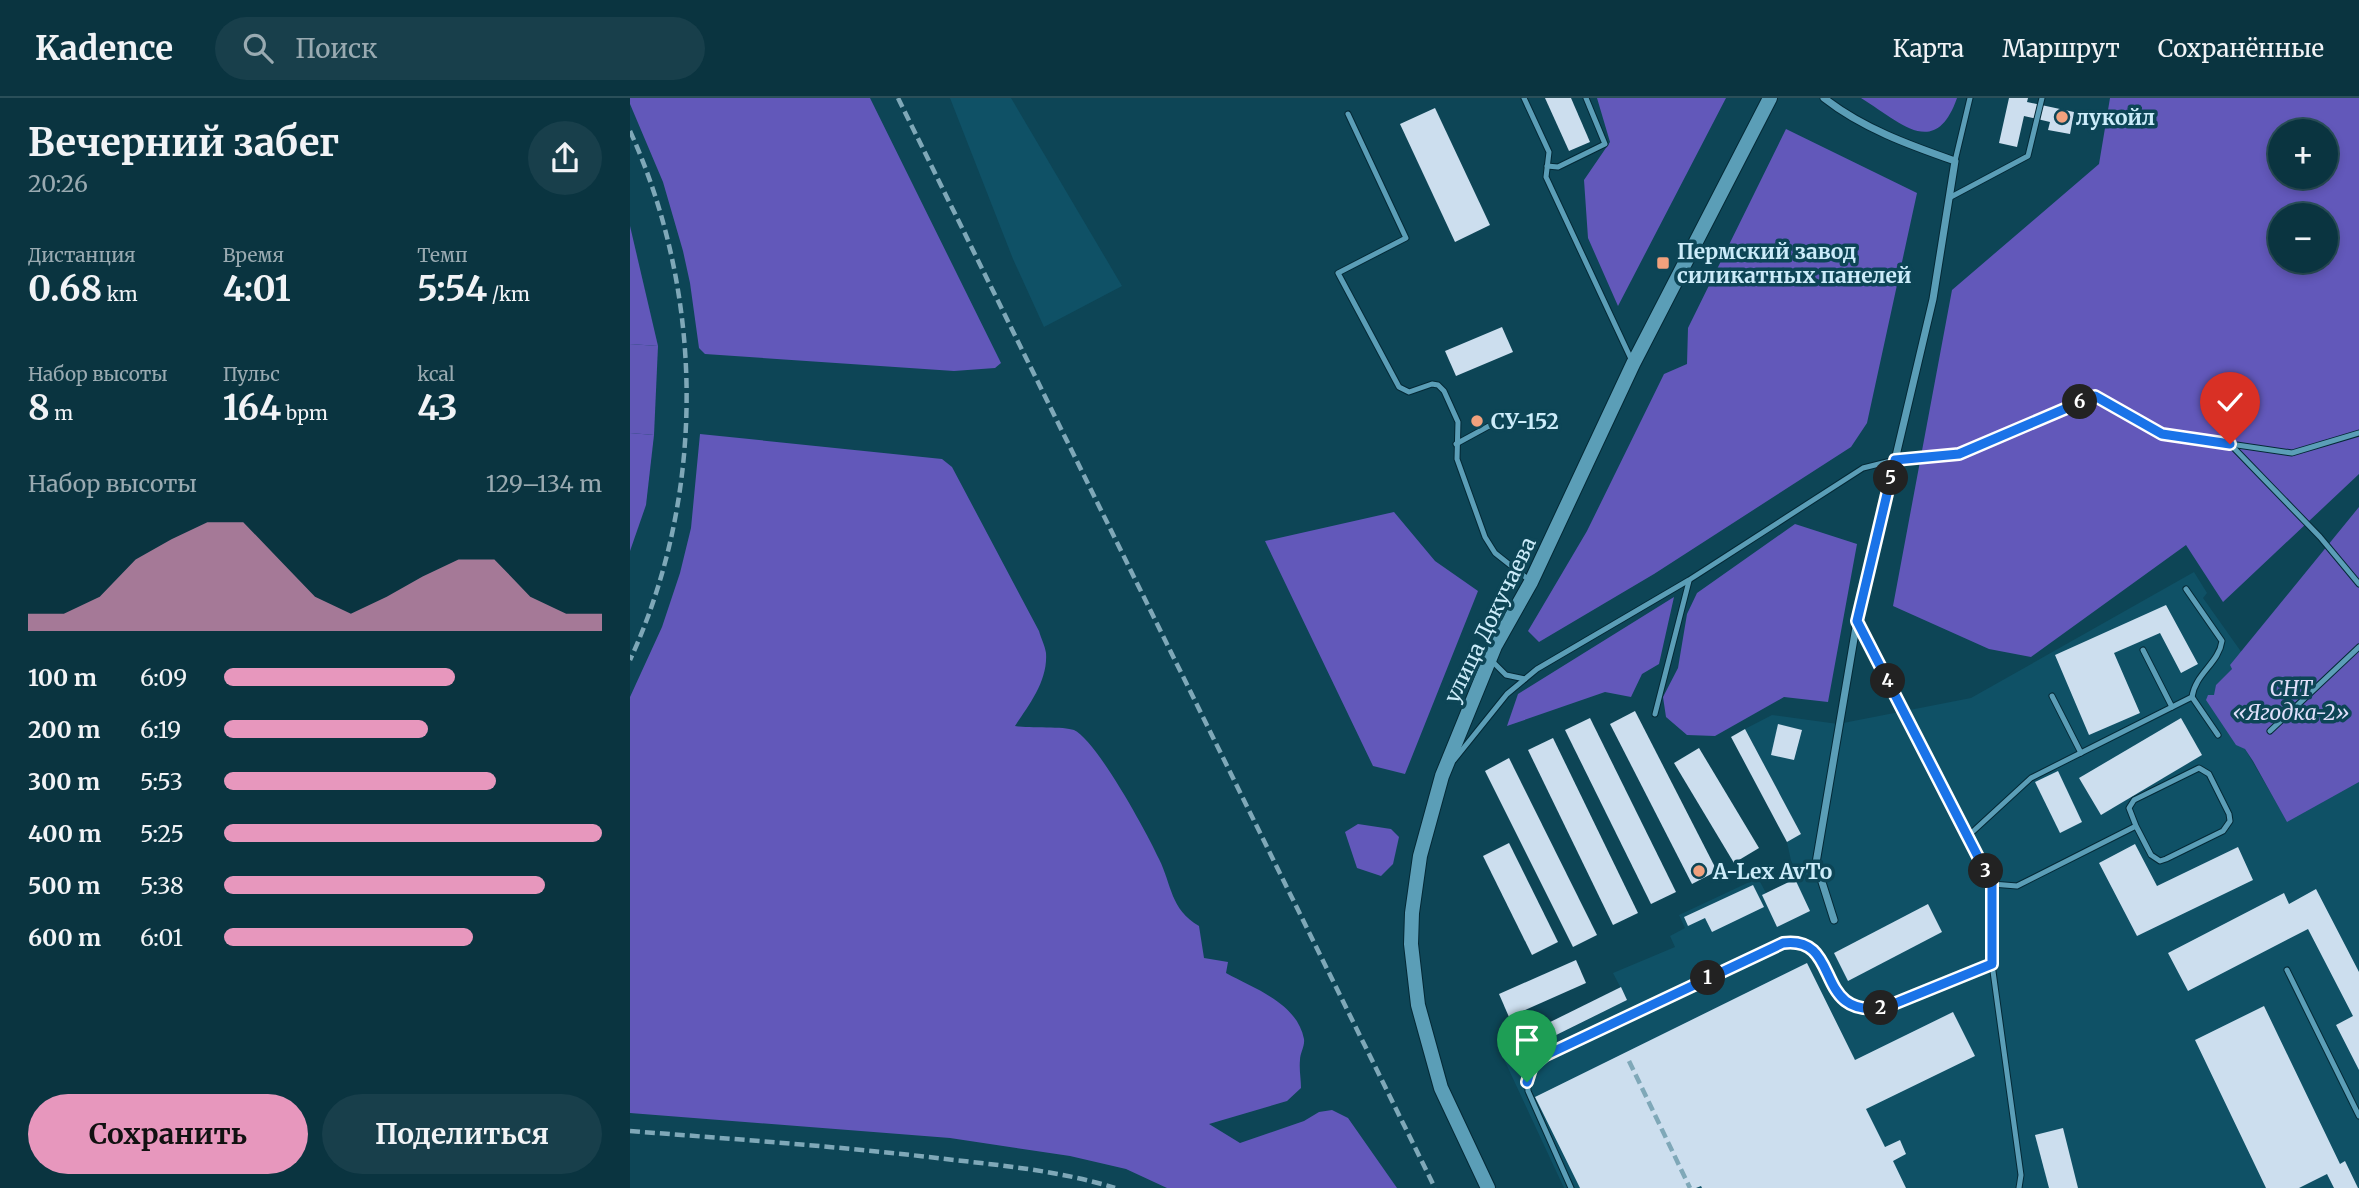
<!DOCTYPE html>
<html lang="ru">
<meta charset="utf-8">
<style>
:root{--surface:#0a3440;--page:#183f4b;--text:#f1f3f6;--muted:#99aab1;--line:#2a4f59;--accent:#e797bd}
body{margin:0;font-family:Merriweather,serif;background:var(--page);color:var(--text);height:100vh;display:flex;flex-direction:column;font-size:26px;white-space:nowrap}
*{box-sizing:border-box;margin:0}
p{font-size:23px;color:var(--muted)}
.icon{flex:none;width:38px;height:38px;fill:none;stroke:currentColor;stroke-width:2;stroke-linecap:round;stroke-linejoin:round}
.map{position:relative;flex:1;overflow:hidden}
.sheet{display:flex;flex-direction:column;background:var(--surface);width:630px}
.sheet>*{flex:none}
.controls{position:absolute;left:1638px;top:21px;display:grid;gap:14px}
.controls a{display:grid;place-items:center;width:70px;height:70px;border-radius:50%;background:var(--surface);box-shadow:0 4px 10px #0003,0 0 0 2px var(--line);font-size:35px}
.pin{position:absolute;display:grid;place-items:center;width:60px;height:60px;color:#fff;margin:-72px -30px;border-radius:50% 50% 50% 0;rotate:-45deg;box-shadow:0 0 7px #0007}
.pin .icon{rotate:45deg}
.km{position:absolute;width:35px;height:35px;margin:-18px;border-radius:50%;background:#222;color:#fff;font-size:19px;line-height:35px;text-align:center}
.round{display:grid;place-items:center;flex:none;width:74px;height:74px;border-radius:37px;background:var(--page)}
.headline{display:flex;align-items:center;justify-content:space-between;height:119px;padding:0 28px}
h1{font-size:38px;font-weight:700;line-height:52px}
.stats{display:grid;grid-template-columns:repeat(3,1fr);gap:10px;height:119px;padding:7px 28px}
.stats div{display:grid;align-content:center}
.stats b{font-size:35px;font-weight:700}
.stats small{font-size:19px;font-weight:400}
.stats p{font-size:19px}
.chart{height:196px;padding:14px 28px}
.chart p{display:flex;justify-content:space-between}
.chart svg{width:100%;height:126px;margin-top:7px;fill:var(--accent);opacity:.7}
.button{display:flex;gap:14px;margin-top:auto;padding:14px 28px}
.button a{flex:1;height:80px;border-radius:42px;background:var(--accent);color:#111;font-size:28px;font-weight:700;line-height:80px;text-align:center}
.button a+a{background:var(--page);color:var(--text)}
ul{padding:0 28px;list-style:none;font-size:23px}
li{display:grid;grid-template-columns:112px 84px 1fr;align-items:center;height:52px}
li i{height:18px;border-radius:9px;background:var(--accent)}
header{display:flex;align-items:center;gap:42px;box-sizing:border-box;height:98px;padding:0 35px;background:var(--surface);border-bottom:2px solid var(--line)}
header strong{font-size:33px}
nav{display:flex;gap:38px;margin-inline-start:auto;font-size:24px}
.search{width:490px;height:63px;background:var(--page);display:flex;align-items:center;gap:18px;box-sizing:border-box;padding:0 24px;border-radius:38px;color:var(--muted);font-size:26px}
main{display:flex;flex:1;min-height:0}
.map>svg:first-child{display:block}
</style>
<header>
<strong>Kadence</strong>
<div class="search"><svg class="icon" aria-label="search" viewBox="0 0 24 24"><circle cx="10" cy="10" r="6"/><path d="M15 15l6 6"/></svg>Поиск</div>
<nav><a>Карта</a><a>Маршрут</a><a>Сохранённые</a></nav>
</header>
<main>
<section class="sheet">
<div class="headline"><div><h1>Вечерний забег</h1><p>20:26</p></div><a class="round"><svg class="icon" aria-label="share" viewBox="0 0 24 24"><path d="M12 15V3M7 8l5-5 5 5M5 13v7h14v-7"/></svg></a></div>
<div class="stats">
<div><p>Дистанция</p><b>0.68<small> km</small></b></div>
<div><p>Время</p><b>4:01</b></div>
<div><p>Темп</p><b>5:54<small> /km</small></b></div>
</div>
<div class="stats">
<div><p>Набор высоты</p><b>8<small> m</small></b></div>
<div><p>Пульс</p><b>164<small> bpm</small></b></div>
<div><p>kcal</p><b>43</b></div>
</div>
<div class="chart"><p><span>Набор высоты</span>129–134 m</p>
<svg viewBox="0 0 160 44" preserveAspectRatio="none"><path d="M0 44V38L10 38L20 32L30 19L40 12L50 6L60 6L70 19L80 32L90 38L100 32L110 25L120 19L130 19L140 32L150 38L160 38V44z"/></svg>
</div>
<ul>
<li><b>100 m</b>6:09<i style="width:61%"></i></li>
<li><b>200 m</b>6:19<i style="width:54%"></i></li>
<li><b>300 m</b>5:53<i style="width:72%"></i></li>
<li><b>400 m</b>5:25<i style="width:100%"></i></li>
<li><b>500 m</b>5:38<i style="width:85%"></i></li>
<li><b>600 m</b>6:01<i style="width:66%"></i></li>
</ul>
<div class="button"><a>Сохранить</a><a>Поделиться</a></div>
</section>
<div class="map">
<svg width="1729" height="1090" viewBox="0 0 1729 1090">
<rect width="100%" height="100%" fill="#0d4556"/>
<!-- built -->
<g fill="#0f5166">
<polygon points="320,0 381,0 492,188 414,229 383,161"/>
<polygon points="1564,474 1577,495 1573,500 1612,555 1600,567 1602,571 1586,587 1615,651 1657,723 1729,684 1729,1090 934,1090 872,957 903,941 907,947 997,902 983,875 1045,849 1040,838 1055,830 1049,817 1128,780 1136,795 1165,781 1157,744 1171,736 1115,631 1142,617 1208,626 1341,600"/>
</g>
<!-- green -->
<g fill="#6158b7">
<polygon points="0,246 28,248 24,337 0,335"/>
<polygon points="1729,409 1729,684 1657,724 1623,663 1615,651 1606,647 1576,602 1578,597 1584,597 1586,587 1602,571 1600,567"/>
</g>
<!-- forest -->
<g fill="#6258ba" fill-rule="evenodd">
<polygon points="0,0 240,0 371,265 365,270 324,273 75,256 69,250 60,185 53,153 33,84 0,6"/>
<polygon points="967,0 1096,0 988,208 958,140 954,82 980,44"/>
<path d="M 1231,0 L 1327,0 C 1305,63 1269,23 1231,0 Z"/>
<path d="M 1480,0 L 1729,0 L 1729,376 L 1593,504 L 1556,447 L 1401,559 L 1359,551 L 1263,508 L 1322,192 L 1469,66 ZM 1650,33 L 1696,33 L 1696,79 L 1650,79 ZM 1650,117 L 1696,117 L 1696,163 L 1650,163 Z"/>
<polygon points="1156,31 1287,95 1237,325 1221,349 1024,476 909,544 898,533 957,433 1034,276 1057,266 1058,230"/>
<polygon points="0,128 28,248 0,246"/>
<polygon points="0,335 24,337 16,407 0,453"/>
<path d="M 70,336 L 312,361 L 322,369 L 409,533 C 411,540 415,548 416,555 C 418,583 399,607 385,628 C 398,630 434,628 444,632 C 467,643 517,735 529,761 C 542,787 540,811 569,828 L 574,860 L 598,864 L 596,875 C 625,891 667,905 674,941 C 675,948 670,955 670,962 C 669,971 671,981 671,990 L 657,1003 L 579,1026 L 610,1045 L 674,1023 L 689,1014 L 702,1012 L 718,1020 L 767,1090 L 537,1090 L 496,1071 L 440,1058 L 320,1040 L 0,1015 L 0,599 L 32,529 L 50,475 L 61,430 Z"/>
<polygon points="764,414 805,463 848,493 775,676 743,668 635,443"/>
<polygon points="1165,426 1227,446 1198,604 1154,599 1085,638 1057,637 1036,619 1033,599 1048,570 1057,516 1067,495"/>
<polygon points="1044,499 1029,566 1012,576 1001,599 975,594 877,628 888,596"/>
<polygon points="728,726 761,731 769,739 763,766 751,778 727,770 715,734"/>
</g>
<!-- building -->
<g fill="#ccdeee">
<polygon points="915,0 941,0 960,44 939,53"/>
<polygon points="1379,0 1398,0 1397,4 1444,14 1440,36 1418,32 1420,24 1394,18 1387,49 1369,45"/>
<polygon points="805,10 860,127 825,144 770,26"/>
<polygon points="872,229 883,254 826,278 815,253"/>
<polygon points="1536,507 1568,566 1551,575 1530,535 1484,555 1510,615 1459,637 1425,557"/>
<polygon points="1005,613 1087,773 1062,786 980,626"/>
<polygon points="960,620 1046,794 1021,806 935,632"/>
<polygon points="1551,620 1572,657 1471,717 1449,680"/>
<polygon points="1148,626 1172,632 1164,662 1141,657"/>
<polygon points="1115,631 1171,736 1157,744 1101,639"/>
<polygon points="923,640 1008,815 983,827 898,652"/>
<polygon points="1069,650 1129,750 1104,765 1044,665"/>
<polygon points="879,660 967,837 943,849 855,673"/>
<polygon points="1428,673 1452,724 1430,735 1405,684"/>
<polygon points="879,745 928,844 902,857 853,758"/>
<polygon points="1505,746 1527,788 1608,749 1623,782 1507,838 1469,765"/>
<polygon points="1165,781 1180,813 1147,829 1132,797"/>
<polygon points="1123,787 1134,809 1082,834 1075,820 1058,828 1054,819"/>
<polygon points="1686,791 1729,874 1729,972 1706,927 1723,918 1678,831 1558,893 1538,855 1654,795 1659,806"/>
<polygon points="1298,806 1312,834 1218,883 1204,855"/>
<polygon points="946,862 956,885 879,919 869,896"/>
<polygon points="1177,865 1225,962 1323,914 1345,958 1236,1011 1255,1049 1270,1042 1276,1056 1263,1063 1276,1090 1072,1090 1071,1088 1066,1090 950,1090 905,999"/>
<polygon points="991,889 997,902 906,947 900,934"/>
<polygon points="1634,908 1710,1066 1715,1063 1728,1090 1704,1090 1697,1076 1669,1090 1636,1090 1565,942"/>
<polygon points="1433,1030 1448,1090 1419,1090 1405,1037"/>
</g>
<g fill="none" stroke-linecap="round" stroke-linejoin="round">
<!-- lane casing -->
<g stroke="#042936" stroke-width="7">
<g id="lane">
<polyline points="894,0 919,54 916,79 1002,263"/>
<polyline points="718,16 776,140 708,175 769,289 779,294 802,286 808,287 814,293 828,324 827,361 855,439 865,455 899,482"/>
<polyline points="1325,63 1340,0"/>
<polyline points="917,68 928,69 975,46 956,0"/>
<polyline points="1319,100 1398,58 1412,0"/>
<polyline points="826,346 859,328"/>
<polyline points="1600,346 1690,439 1729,486"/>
<path d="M 1556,491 L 1592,543 C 1589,565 1565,576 1562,599"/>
<polyline points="1227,523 1362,786 1362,866 1391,1077 1389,1090"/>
<polyline points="1513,552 1542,609"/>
<polyline points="862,563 876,577 895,581"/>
<polyline points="1422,598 1451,655"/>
<polyline points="1025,616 1059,483"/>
<polyline points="1640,633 1729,549"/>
<polyline points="824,662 877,596 907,571 1059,482 1233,370 1265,362 1329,356 1465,298 1532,336 1662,355 1729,335"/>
<polyline points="1338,738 1401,680 1562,599 1588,637"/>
<polyline points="1362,786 1387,788 1506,728 1521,757 1530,763 1536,761 1593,733 1600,723 1599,716 1579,676 1569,670 1504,702 1499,710 1506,728"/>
<polyline points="1657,872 1729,1018"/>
<path d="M 941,1090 L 898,993 C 897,977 900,967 914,958 L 1153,845 C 1214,838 1181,923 1256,909 L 1362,866"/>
</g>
</g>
<!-- street casing -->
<g stroke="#042936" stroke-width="9">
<path id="street" d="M 1194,0 C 1232,30 1279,47 1325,63 L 1303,201 L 1227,523 L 1186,765 L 1204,822"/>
</g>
<!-- secondary casing -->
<g stroke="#042936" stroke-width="16">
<polyline id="secondary" points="858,1090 811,990 788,907 781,846 782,815 790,758 812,678 865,548 901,484 1003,266 1140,0"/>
</g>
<!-- lane -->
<use href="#lane" stroke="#5b9eb7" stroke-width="5"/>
<!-- street -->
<use href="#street" stroke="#5b9eb7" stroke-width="7"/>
<!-- secondary -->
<use href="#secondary" stroke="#5b9eb7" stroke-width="14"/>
<!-- rail -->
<g stroke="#7fa8b8" stroke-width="4.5" stroke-dasharray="10 5" stroke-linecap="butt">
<polyline points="268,0 805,1090"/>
<path d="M 0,33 C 75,198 76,397 0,562"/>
<polyline points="999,963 1060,1090"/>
<path d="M 0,1033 C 102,1041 205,1048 307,1060 C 366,1067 428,1072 485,1090"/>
</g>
</g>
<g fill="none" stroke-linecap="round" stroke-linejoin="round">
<!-- route casing -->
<g stroke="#fff" stroke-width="14">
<path id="route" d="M 897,984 L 902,968 L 914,958 L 1153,845 C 1214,837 1181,923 1256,909 L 1362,866 L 1362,786 L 1227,523 L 1265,362 L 1329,356 L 1465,298 L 1532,336 L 1600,346"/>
</g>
<!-- route -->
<use href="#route" stroke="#1a73e8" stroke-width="9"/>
</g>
<!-- markers -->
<g fill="#f1a17d" stroke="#0d4556" stroke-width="2.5">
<circle cx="1432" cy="19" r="7"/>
<rect x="1026" y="158" width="14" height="14" rx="3.5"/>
<circle cx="847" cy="323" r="7"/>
<circle cx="1069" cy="773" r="7"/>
</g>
<g text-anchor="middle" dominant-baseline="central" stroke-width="7" stroke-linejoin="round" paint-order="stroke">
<!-- poi labels -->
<g font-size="21" font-weight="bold" fill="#ccecfa" stroke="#0d4556" text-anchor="start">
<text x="1446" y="19">лукойл</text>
<text x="1047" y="153">Пермский завод<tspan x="1047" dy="24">силикатных панелей</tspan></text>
<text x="861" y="323">СУ-152</text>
<text x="1083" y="773">A-Lex AvTo</text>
</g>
<!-- street labels -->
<g font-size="21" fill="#ccecfa" stroke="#0d4556">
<text transform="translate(860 522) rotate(-64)">улица Докучаева</text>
</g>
<!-- park labels -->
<g font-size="21" font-style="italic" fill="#dfdffa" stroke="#0d4556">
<text x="1661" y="590">СНТ<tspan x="1661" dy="24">«Ягодка-2»</tspan></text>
</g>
</g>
</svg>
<div class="controls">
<a>+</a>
<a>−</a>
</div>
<div class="pin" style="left:897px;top:984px;background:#1e9e55"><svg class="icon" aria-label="arrive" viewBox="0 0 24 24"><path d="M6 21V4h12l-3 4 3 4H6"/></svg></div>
<div class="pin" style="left:1600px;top:346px;background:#d93025"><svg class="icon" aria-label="check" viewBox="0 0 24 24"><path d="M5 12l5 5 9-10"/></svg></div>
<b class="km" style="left:1078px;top:880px">1</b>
<b class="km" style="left:1251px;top:910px">2</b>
<b class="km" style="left:1356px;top:773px">3</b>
<b class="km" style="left:1258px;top:583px">4</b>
<b class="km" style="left:1261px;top:380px">5</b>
<b class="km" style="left:1450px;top:304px">6</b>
</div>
</main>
